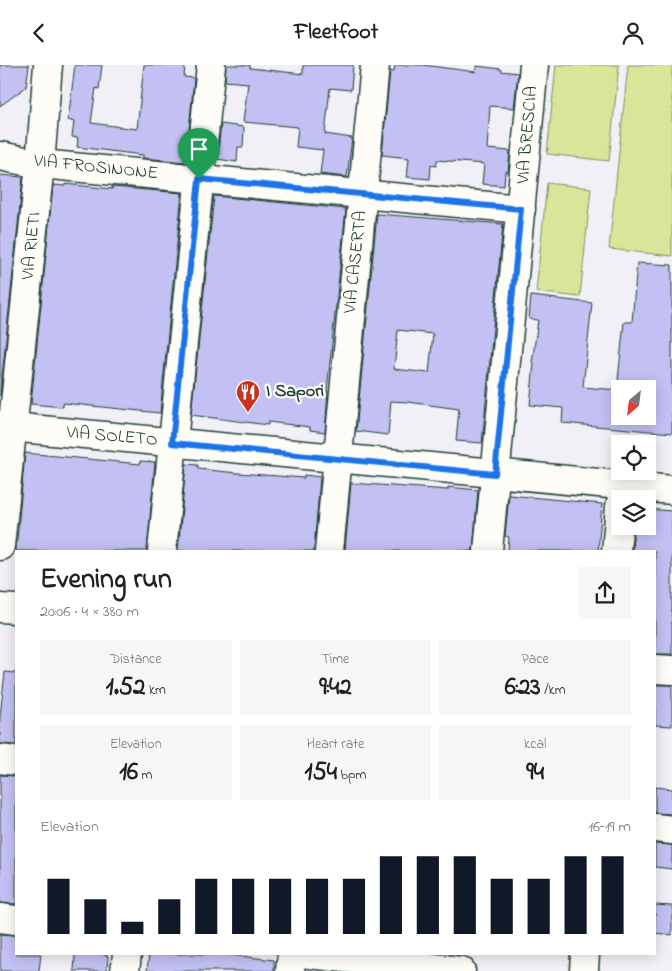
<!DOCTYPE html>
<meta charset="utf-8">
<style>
:root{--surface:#fff;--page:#f6f6f6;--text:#202124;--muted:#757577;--accent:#111827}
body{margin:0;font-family:"Indie Flower",sans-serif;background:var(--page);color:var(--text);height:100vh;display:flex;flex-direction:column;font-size:19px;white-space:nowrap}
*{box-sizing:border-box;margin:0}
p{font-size:16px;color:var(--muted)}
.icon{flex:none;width:28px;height:28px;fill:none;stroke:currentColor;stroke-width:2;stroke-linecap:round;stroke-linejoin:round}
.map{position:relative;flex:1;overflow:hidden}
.drawer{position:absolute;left:15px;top:485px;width:641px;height:405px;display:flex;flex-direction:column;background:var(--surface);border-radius:0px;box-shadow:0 2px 12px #0003}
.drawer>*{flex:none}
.needle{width:32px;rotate:208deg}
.buttons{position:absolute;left:611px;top:315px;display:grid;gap:10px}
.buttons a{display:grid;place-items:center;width:45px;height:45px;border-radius:0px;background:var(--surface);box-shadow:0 2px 12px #0003;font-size:25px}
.pin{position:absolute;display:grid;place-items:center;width:42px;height:42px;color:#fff;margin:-51px -21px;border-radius:50% 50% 50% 0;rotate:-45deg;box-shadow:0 0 5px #0007}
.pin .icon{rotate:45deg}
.round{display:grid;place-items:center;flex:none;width:52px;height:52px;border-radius:0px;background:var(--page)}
.head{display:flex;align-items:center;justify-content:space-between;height:85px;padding:0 25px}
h1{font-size:28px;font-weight:700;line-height:38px}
.metrics{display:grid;grid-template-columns:repeat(3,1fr);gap:8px;height:85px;padding:5px 25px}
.metrics div{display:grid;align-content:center;border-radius:0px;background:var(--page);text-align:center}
.metrics b{font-size:25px;font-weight:700}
.metrics small{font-size:14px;font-weight:400}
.metrics p{font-size:14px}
.chart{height:140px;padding:10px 25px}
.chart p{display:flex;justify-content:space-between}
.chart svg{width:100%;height:90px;margin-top:5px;stroke:var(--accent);stroke-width:6}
header{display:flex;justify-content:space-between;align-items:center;height:65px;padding:0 25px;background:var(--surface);font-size:22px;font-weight:700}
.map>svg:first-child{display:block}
</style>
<header><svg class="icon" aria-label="back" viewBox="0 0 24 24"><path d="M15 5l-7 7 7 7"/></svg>Fleetfoot<svg class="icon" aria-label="person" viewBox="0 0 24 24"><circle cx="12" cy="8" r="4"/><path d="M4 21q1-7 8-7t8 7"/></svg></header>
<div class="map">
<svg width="672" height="906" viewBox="0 0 672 906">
<rect width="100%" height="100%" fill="#f1f0f6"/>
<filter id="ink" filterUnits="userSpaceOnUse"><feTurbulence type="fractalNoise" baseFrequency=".02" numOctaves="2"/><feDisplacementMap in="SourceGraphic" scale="10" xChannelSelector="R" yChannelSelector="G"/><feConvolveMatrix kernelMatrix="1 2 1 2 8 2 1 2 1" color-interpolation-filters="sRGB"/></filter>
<g filter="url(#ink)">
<!-- green -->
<g fill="#d9e598" stroke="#7c9166">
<polygon points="556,0 619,0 609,96 547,89"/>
<polygon points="628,0 672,0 672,191 609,184"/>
<polygon points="547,118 591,123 580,232 536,227"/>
</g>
<!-- building -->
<g fill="#c3c1f3" stroke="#1f3d34" fill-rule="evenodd">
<polygon points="0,0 29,0 26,22 0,41"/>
<polygon points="75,0 102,0 99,24 96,23 91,58 137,64 144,0 185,0 184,12 194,13 186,97 143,93 143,90 77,82 78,73 72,72 74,57 68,55"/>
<polygon points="226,0 250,0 250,3 303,9 303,0 353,0 351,25 330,23 325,69 352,73 347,112 320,109 323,85 296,82 298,62 243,57 248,18 225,16"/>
<polygon points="395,0 423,0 476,7 477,1 501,4 501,6 518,8 514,43 490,41 487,84 510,86 508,107 505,107 504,121 482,119 484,99 437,95 436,101 431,100 430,114 407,112 409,93 382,90 390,6 394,7"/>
<polygon points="221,59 244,62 243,82 238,82 237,97 217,94"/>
<polygon points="0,110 23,112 0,331"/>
<polygon points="65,119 112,124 112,122 182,128 160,348 63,338 63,342 31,339 53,120 65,121"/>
<polygon points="214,131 346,144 327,326 328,326 325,367 310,365 310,362 268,357 268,360 191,350"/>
<path d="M 377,149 L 503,159 L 482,378 L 456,376 L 459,344 L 408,337 L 391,336 L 388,370 L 356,366 ZM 398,265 L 433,269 L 429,308 L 394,304 Z"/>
<path d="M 637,198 L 672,200 L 672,368 L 562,358 L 563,343 L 530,340 L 534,298 L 532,298 L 538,255 L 529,254 L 531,231 L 592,238 L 583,322 L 617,325 L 624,257 L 632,257 ZM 620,324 L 648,324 L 648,351 L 620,351 Z"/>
<polygon points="25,388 140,399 140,396 155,397 147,486 16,486"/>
<polygon points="186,399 198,400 198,404 238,408 304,413 304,410 320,412 314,486 178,486"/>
<polygon points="351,418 448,425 448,422 478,425 473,486 345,486"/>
<polygon points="509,430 602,439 598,486 508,486 509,472 505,471"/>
<polygon points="648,444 672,446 672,589 655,589 655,486 632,486 634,461 648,461"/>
<polygon points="5,607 16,608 16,680 0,679 0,651"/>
<polygon points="655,620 672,620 672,661 655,660"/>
<polygon points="0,710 16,711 16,839 0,838"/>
<polygon points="655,722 672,724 672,749 655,748"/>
<polygon points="655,779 672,780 672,804 655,802"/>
<polygon points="655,840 672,841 672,870 655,868"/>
<polygon points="0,869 16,870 16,889 41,889 39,906 0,906"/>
<polygon points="75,889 104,889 104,890 108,891 107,906 74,906"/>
<polygon points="149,889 222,889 274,895 274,906 147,906"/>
</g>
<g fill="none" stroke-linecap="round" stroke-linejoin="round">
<!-- minor casing -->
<g stroke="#1f3d34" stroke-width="31">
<g id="minor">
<polyline points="0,91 40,99 521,144"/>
<polyline points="0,361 672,425"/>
<polyline points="0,481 40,99 48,0"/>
<polyline points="162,486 211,0"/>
<polyline points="329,486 375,0"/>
<polyline points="488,486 534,0"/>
<polyline points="616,486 620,441"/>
<polyline points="0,543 16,544"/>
<polyline points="655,604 672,605"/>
<polyline points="0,694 16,696"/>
<polyline points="655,763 672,765"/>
<polyline points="0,853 16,855"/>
<polyline points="309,889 461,906"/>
<polyline points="125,906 127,889"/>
<polyline points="290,906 292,889"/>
<polyline points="584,906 585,889"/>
</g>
</g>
<!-- minor -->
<use href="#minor" stroke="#fdfcf7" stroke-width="28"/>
</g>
</g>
<g fill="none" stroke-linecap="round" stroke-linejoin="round" filter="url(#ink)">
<!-- route casing -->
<g stroke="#fff" stroke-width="10">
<polygon id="route" points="199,114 521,144 495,409 172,378"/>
</g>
<!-- route -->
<use href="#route" stroke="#1a73e8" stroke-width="6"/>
</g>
<!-- icons -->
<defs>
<g id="restaurant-pin" transform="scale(1.25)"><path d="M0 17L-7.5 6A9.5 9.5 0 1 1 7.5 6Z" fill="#c8321e" stroke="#fdfcf7"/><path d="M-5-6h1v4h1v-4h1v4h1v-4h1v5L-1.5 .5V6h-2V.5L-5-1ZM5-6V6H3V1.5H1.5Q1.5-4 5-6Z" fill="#fff"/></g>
</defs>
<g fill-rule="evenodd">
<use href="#restaurant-pin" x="248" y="327"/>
</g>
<g text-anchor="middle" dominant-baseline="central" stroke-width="4.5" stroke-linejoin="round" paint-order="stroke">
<!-- street labels -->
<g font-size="18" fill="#1f3d34" stroke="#fdfcf7">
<text transform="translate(528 70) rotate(-85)">VIA BRESCIA</text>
<text transform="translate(96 103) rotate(6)">VIA FROSINONE</text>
<text transform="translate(32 181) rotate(-84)">VIA RIETI</text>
<text transform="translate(356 197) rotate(-84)">VIA CASERTA</text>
<text transform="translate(112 372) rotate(5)">VIA SOLETO</text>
</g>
<!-- poi labels -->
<g font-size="18" font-weight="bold" fill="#1f3d34" stroke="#fdfcf7" text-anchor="start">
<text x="266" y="327">I Sapori</text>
</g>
</g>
</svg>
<div class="buttons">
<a><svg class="needle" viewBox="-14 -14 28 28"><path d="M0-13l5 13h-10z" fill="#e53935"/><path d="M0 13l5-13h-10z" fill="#757577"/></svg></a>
<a><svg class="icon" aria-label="locate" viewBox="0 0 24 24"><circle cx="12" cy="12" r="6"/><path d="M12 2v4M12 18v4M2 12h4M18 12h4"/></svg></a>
<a><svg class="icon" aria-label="layers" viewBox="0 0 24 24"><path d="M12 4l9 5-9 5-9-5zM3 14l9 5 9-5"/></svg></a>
</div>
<div class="pin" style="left:199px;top:114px;background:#1e9e55"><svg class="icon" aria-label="arrive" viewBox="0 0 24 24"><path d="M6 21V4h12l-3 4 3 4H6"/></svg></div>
<section class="drawer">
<div class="head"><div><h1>Evening run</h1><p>20:06 · 4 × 380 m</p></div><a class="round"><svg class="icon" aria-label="share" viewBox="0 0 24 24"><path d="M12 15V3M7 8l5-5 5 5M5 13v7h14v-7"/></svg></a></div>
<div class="metrics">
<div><p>Distance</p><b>1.52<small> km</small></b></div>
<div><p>Time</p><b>9:42</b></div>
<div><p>Pace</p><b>6:23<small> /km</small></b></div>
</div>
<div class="metrics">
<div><p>Elevation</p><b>16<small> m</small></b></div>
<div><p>Heart rate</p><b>154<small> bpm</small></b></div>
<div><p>kcal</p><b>94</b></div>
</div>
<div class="chart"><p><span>Elevation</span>16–19 m</p>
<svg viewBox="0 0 160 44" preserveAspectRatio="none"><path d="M5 44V17M15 44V27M25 44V38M35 44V27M45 44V17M55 44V17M65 44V17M75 44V17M85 44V17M95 44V6M105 44V6M115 44V6M125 44V17M135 44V17M145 44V6M155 44V6"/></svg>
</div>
</section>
</div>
